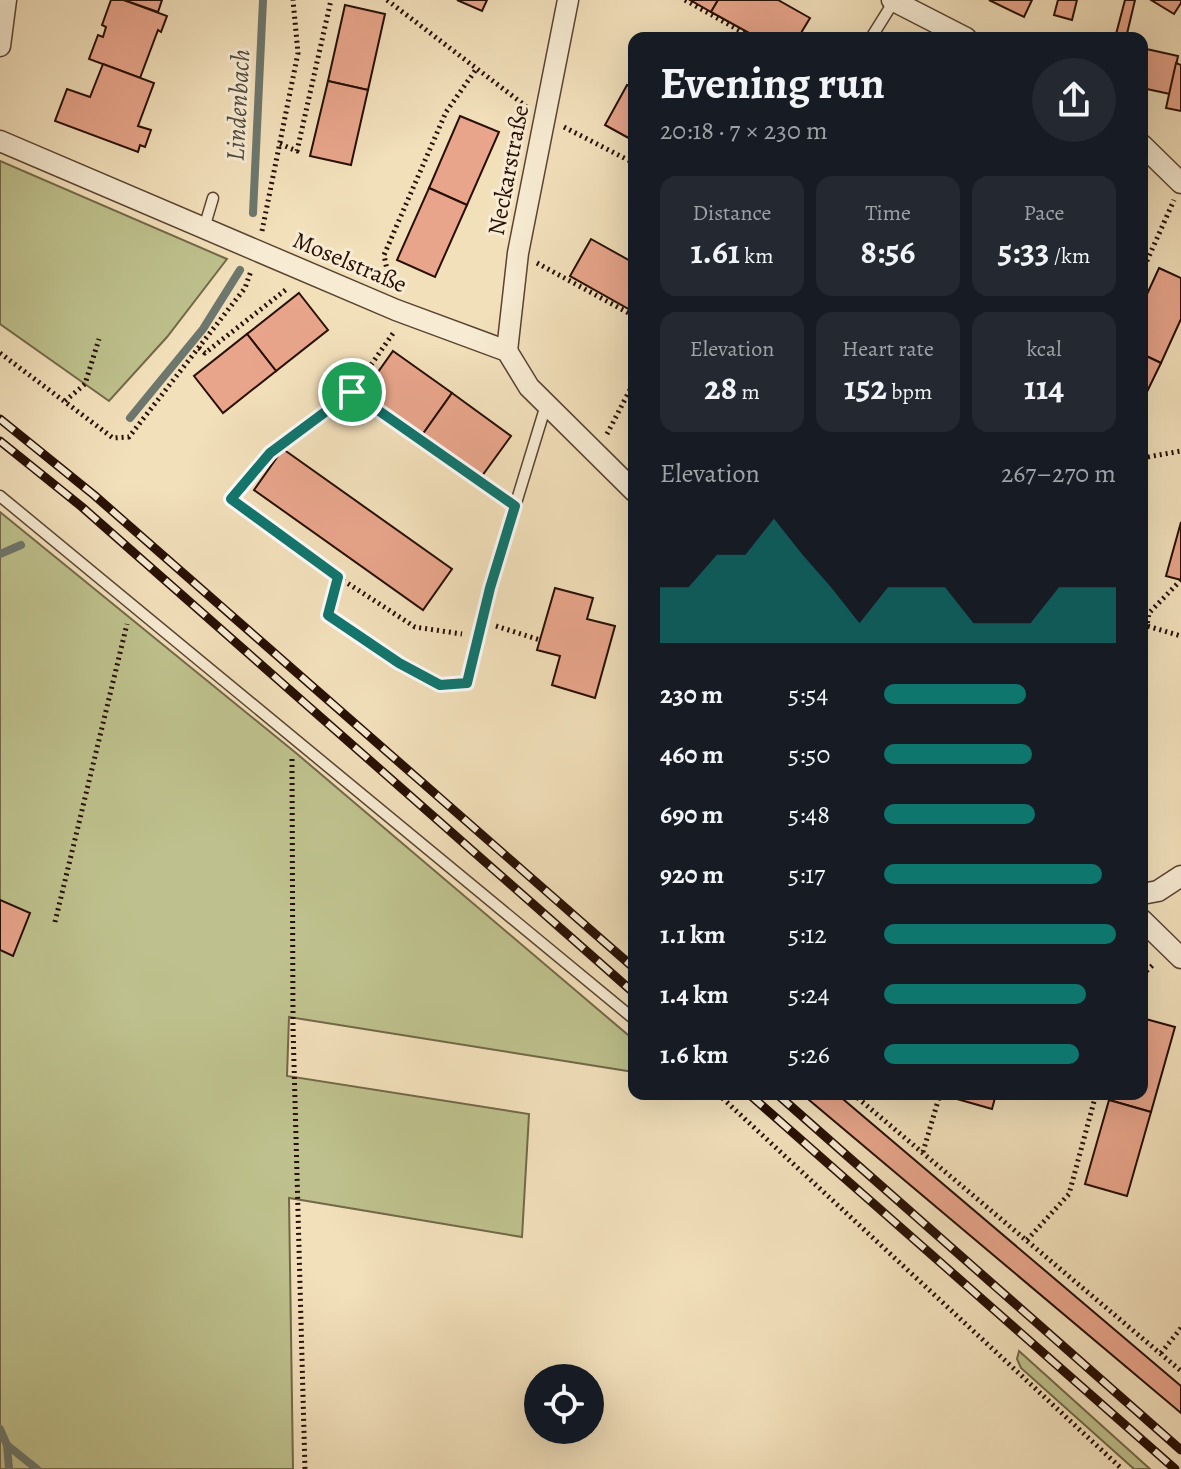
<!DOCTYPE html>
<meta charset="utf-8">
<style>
:root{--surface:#171b24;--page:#242831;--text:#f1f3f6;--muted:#9ea1a6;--accent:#0f766e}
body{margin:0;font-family:Alegreya,serif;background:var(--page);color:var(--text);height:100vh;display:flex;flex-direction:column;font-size:30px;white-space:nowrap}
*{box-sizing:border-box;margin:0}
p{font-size:26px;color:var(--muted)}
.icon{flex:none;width:44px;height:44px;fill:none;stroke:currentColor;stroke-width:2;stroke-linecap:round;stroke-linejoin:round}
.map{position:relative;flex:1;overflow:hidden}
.details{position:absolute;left:628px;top:32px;width:520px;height:1068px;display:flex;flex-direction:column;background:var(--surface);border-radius:16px;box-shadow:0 8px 32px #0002}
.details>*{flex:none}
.buttons{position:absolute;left:524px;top:1364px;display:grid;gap:16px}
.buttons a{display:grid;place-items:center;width:80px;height:80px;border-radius:50%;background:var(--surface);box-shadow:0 8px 32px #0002;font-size:40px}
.pin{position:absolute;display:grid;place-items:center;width:68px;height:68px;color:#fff;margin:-34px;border:4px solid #fff;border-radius:50%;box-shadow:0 2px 8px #0007}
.round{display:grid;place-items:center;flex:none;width:84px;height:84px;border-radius:42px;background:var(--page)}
.summary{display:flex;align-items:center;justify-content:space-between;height:136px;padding:0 32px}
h1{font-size:44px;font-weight:700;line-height:60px}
.metrics{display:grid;grid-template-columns:repeat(3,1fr);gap:12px;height:136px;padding:8px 32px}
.metrics div{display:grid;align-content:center;border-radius:16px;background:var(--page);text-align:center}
.metrics b{font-size:34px;font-weight:700}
.metrics small{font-size:22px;font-weight:400}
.metrics p{font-size:22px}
.chart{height:224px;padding:16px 32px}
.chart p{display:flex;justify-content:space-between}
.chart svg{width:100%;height:144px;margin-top:8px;fill:var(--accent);opacity:.7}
ul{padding:0 32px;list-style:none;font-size:26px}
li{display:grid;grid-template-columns:128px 96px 1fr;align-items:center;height:60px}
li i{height:20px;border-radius:10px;background:var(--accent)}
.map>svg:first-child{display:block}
</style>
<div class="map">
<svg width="1181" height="1469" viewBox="0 0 1181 1469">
<rect width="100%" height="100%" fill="#f2e0bb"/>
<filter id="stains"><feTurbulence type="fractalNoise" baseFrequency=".0025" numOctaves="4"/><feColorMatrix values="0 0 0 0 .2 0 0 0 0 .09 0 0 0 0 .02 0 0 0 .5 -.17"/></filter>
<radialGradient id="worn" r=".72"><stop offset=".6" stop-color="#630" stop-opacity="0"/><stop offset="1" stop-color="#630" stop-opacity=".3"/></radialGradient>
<!-- green -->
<g fill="#bec18d" stroke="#726848" stroke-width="2">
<polygon points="0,161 227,259 167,337 109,401 0,324"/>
<polygon points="0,512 296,753 634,1040 634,1072 289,1017 287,1076 529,1114 522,1237 289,1198 293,1469 0,1469"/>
<polygon points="1019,1351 1150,1469 1134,1469 1021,1368 1017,1359"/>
</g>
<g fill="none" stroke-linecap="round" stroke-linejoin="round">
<!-- stream -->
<g stroke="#6d776d" stroke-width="8">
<polyline points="253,213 263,0"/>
<polyline points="130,418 203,329 240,270"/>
<polyline points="0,554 21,545"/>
<polyline points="0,1429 7,1445 9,1469"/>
<polyline points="7,1445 37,1469"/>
</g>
</g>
<!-- building -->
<g fill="#e8a58b" stroke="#270f03" stroke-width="2">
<polygon points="111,0 124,0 167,16 161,32 158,30 140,78 89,59 98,35 103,37 106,27 102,25"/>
<polygon points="124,0 162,0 158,12"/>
<polygon points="457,0 487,0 482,11"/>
<polygon points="690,0 718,0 711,12"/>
<polygon points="718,0 778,0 810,18 798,38 758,38 711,12"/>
<polygon points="989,0 1032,0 1024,17"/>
<polygon points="1058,0 1077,0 1072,20 1054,15"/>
<polygon points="1125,0 1135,0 1126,38 1115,38"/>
<polygon points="1151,0 1181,0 1181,3 1174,14"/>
<polygon points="345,5 385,14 368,90 328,81"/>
<polygon points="1142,48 1178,56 1170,94 1142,88"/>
<polygon points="1176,63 1181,65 1181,111 1166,108"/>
<polygon points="103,64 154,83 138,126 151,130 145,147 140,145 138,152 55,121 67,89 90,97"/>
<polygon points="328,81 368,90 351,165 310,156"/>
<polygon points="627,85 634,88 634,141 605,125"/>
<polygon points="460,116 499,132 467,205 429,188"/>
<polygon points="429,188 467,205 435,277 397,260"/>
<polygon points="591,239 634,263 634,312 570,276"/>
<polygon points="1159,268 1181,278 1181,319 1161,363 1142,354 1142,305"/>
<polygon points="299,293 328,330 276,371 247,334"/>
<polygon points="247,334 276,371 223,413 194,376"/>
<polygon points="393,351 452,393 420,438 361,396"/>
<polygon points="1142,354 1161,363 1142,402"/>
<polygon points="452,393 511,436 479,480 420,438"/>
<polygon points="283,449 452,569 423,610 254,490"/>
<polygon points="1181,522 1181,580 1166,576"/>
<polygon points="555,588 593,598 587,619 615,626 595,698 552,685 560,656 537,650"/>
<polygon points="0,900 30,913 13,956 0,950"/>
<polygon points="1142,1018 1175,1027 1151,1112 1109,1100 1110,1094 1142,1094"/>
<polygon points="802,1094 837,1094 1181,1386 1181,1413"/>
<polygon points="951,1094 996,1094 992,1109 950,1097"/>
<polygon points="1109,1100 1151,1112 1127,1196 1085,1184"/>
</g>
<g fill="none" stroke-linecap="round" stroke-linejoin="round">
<!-- lane casing -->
<g stroke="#5a4331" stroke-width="13">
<g id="lane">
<polyline points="871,38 894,1"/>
<polyline points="204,228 213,198"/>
<polyline points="0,496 634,1019"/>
<polyline points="328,615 399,663 440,685 467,683 490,588 546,405"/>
</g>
</g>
<!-- street casing -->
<g stroke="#5a4331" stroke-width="23">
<g id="street">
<polyline points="892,0 966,38"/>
<polyline points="0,46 6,0"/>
<polyline points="0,141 396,310 507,351 529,387 634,491"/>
<polyline points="1142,145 1181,183"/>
<polyline points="507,351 518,253 568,0"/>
<polyline points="1142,894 1158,891 1181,876"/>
<polyline points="1142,920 1181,958"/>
</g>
</g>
<!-- path -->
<g stroke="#270f03" stroke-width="5" stroke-dasharray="2 4" stroke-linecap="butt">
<polyline points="387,0 527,107"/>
<polyline points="685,0 753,38"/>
<polyline points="564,127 634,163"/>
<polyline points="280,144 297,151 331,0"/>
<polyline points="262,231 298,53 293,0"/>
<polyline points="537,263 634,316"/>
<polyline points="1142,272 1174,200"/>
<polyline points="390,284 384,255 446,112 477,68"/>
<polyline points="199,348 205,353 288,288"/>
<polyline points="0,353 113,438 129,437 245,288 251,271"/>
<polyline points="352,392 501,497"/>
<polyline points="65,401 85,384 99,339"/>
<polyline points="607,434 634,382"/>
<polyline points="1142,458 1181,451"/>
<polyline points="338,577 415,627 462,634"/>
<polyline points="1181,580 1149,613 1147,626 1181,636"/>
<polyline points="332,602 338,577 231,499 270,453 352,392 394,332"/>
<polyline points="496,626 540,640"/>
<polyline points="292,759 293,1027 305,1469"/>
<polyline points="55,922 127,624"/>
<polyline points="1142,975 1155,963"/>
<polyline points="718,1094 1122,1469"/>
<polyline points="853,1094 1181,1371"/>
<polyline points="923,1152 940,1094"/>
<polyline points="1027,1240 1069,1194 1096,1094"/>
<polyline points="1161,1353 1181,1328"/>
</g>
<!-- lane -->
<use href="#lane" stroke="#f7ebd3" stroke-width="10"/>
<!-- street -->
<use href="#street" stroke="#f7ebd3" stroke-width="20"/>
<!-- rail casing -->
<g stroke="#270f03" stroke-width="9">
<g id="rail">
<polyline points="0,419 94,495 634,968"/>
<polyline points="0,441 82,507 634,993"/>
<polyline points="749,1094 1175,1469"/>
<polyline points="777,1094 1181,1450"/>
</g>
</g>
<!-- rail -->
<use href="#rail" stroke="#f7ebd3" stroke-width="6" stroke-dasharray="18" stroke-linecap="butt"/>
</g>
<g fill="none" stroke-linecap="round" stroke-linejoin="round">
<!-- route casing -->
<g stroke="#fff" stroke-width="16">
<polygon id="route" points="352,392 515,506 490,588 467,683 440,685 399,663 328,615 338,577 231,499 270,453"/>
</g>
<!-- route -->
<use href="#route" stroke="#0f766e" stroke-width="10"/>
</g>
<g text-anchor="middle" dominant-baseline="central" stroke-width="6" stroke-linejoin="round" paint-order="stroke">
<!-- street labels -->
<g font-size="24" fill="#270f03" stroke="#f7ebd3">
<text transform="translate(508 170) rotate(-79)">Neckarstraße</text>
<text transform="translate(350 262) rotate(23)">Moselstraße</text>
</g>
<!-- water labels -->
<g font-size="26" font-style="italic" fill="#504c41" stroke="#f7ebd3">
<text transform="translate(238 105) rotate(-87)">Lindenbach</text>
</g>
</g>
<rect width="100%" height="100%" filter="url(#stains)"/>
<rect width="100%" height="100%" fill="url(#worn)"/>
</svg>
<div class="buttons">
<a><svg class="icon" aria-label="locate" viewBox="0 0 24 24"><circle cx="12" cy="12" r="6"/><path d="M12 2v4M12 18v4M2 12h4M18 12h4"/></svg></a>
</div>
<div class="pin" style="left:352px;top:392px;background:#1e9e55"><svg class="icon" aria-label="arrive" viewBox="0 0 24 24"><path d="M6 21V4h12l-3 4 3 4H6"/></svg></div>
<section class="details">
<div class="summary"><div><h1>Evening run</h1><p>20:18 · 7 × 230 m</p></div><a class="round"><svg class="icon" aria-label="share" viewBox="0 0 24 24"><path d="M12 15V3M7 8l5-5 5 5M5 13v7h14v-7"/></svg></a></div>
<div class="metrics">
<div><p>Distance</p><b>1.61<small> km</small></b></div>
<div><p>Time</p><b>8:56</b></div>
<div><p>Pace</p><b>5:33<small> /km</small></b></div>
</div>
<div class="metrics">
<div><p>Elevation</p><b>28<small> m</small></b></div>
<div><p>Heart rate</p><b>152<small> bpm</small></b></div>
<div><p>kcal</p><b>114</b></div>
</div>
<div class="chart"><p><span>Elevation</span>267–270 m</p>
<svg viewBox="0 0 160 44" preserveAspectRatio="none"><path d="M0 44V27L10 27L20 17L30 17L40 6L50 17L60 27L70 38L80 27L90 27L100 27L110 38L120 38L130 38L140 27L150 27L160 27V44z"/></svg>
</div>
<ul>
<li><b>230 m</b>5:54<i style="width:61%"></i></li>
<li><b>460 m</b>5:50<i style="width:64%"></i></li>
<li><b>690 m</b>5:48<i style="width:65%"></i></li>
<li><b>920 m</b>5:17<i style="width:94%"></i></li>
<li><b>1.1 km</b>5:12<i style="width:100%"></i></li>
<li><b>1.4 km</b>5:24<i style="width:87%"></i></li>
<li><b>1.6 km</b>5:26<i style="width:84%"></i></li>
</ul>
</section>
</div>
